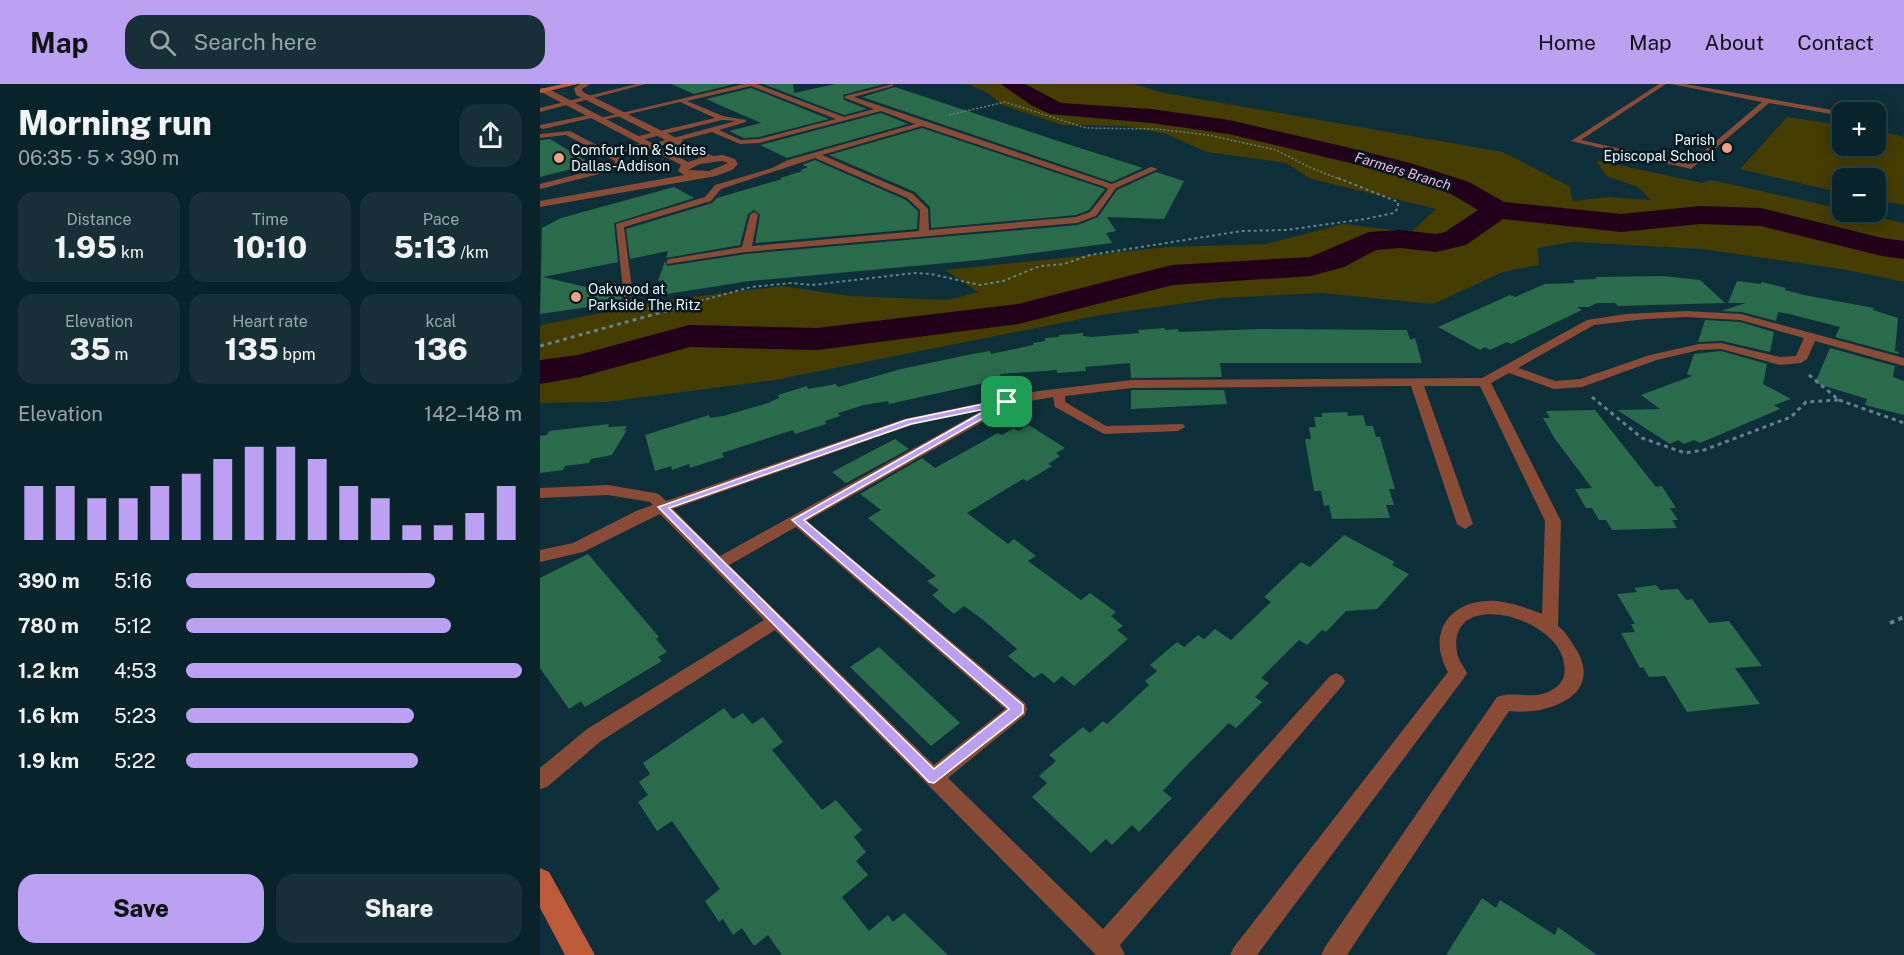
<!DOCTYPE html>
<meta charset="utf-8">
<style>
:root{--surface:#09232b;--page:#172f37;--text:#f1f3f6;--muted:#99a4a9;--line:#294047;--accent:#bca0f2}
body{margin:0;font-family:"Public Sans",sans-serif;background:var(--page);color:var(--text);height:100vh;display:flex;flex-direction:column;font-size:22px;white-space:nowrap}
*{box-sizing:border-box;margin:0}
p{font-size:20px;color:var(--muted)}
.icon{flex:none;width:33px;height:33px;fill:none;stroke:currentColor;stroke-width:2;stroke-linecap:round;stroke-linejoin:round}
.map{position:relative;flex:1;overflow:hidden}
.panel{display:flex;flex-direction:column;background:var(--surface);width:540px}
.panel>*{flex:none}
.tools{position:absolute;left:1292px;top:18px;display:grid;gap:12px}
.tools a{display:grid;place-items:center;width:54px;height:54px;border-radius:12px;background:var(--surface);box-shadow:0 3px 15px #0003,0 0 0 2px var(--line);font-size:30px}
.pin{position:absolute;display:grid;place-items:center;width:51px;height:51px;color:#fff;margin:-26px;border-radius:12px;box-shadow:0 3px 9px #0006}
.round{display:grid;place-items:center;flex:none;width:63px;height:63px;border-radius:18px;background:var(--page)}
.head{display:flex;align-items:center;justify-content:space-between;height:102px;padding:0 18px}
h1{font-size:33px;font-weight:800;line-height:45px}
.figures{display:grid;grid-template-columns:repeat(3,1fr);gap:9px;height:102px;padding:6px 18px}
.figures div{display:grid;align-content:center;border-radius:15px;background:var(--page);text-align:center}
.figures b{font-size:30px;font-weight:800}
.figures small{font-size:16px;font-weight:400}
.figures p{font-size:16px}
.chart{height:168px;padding:12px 18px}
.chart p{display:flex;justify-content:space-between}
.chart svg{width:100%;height:108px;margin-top:6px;stroke:var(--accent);stroke-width:6}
.button{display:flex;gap:12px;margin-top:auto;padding:12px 18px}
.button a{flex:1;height:69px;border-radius:18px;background:var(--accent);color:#111;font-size:24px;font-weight:800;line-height:69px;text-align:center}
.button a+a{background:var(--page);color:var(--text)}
ul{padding:0 18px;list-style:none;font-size:20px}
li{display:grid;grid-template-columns:96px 72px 1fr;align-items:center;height:45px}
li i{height:15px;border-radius:8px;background:var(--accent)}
header{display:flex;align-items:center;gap:36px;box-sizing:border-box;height:84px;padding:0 30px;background:var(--accent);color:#111}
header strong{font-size:28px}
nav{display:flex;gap:33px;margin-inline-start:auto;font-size:21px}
.search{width:420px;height:54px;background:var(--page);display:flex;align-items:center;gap:15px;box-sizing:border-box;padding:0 21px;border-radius:18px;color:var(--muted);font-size:22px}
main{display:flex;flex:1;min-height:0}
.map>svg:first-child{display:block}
</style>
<header>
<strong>Map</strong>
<div class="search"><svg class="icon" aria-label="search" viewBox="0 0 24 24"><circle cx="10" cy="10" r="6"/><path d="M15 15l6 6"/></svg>Search here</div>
<nav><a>Home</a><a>Map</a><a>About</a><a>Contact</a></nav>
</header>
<main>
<section class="panel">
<div class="head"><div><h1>Morning run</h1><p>06:35 · 5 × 390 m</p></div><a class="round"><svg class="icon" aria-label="share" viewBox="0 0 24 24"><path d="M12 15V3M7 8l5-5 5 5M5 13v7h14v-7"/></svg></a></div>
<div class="figures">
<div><p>Distance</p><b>1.95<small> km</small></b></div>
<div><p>Time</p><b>10:10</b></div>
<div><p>Pace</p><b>5:13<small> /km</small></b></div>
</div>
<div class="figures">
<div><p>Elevation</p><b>35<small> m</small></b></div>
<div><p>Heart rate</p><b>135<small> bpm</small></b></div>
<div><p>kcal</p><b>136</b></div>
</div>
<div class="chart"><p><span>Elevation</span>142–148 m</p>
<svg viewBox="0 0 160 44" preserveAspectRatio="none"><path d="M5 44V22M15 44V22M25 44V27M35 44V27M45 44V22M55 44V17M65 44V11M75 44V6M85 44V6M95 44V11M105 44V22M115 44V27M125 44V38M135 44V38M145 44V33M155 44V22"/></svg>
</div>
<ul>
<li><b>390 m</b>5:16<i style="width:74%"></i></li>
<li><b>780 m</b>5:12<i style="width:79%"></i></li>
<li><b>1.2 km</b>4:53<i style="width:100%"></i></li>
<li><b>1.6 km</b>5:23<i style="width:68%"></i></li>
<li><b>1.9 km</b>5:22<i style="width:69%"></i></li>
</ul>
<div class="button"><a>Save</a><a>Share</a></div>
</section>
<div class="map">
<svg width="1364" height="871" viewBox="0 0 1364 871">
<rect width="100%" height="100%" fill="#0c2f39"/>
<!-- green -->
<g fill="#453c00">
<polygon points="422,0 593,0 625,9 963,68 1029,102 1033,117 1068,113 1111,116 1098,103 1066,92 1056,76 1162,99 1171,96 1302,125 1302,128 1313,128 1364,139 1364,198 1307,186 1162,165 1033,158 998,164 999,181 963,188 893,220 780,209 681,214 561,231 235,296 66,318 0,319 0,241 127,216 242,202 310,212 408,216 438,208 405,186 628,163 726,160 803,140 871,148 896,125 771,95 746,79 667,68 626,50 584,42 522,41 462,21 449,10 431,1"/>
<polygon points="1247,33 1302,41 1302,62 1335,62 1335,46 1364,53 1364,121 1335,116 1335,94 1302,94 1302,109 1200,85"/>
</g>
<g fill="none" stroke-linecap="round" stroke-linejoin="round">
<!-- river -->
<polygon fill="#23001a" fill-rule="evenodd" points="461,0 485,0 521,19 611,25 689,36 806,63 870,79 929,98 964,118 1081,130 1160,122 1221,124 1342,154 1364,157 1364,175 1342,172 1221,142 1160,140 1081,148 963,135 926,161 896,168 860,164 836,166 804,183 771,192 633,201 478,240 277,266 150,263 40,293 0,300 0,276 38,271 149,241 277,244 478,220 632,181 770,173 829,148 860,146 896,150 905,148 938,126 911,110 852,89 689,50 611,39 510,30 491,21"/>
</g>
<!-- building -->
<g fill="#2a6b4c">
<polygon points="131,0 194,0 154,10"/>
<polygon points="223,0 253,0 254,9 295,0 344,0 303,11 304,16 327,25 304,31"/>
<polygon points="355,3 524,59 603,84 572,98 322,13"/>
<polygon points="211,4 289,35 219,53 204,54 189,47 221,39 166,15"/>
<polygon points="341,29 368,40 247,74 220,61"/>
<polygon points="382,44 565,105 549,126 536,131 391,144 390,123 375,108 289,71"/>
<polygon points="10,55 51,80 0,93 0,56"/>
<polygon points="275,76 366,116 378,127 377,145 215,159 220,131 214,126 208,130 200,161 126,174 128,167 90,175 86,145 172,119 177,114 242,95 240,94 263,87 260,86 268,83 262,81"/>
<polygon points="616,88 644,97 624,135 567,133 576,147 566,149 572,159 439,176 210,197 120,211 124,196 118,197 125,177 127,182 206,170 538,141 558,133 577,106"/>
<polygon points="134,103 154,114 74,139 78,178 3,193 81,211 83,216 94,214 96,216 0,230 2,144 21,134"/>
<polygon points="1124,192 1160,196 1185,219 1078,222 1075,219 1057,219 1049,223 1037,223 1042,226 971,260 967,258 950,266 945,263 940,266 898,243 970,211 975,213 1005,200 1035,199 1033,196 1057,195 1055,193"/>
<polygon points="1197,197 1221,200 1222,198 1246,204 1245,206 1264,211 1334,224 1333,226 1358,234 1355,267 1359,268 1358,270 1295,253 1300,243 1249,230 1238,228 1236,237 1202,228 1181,227 1206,219 1188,219"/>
<polygon points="1165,236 1200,238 1234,248 1230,268 1182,257 1158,258"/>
<polygon points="625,244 625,246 638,245 639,248 718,245 867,246 870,256 875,254 882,279 680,279 682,293 591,294 590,279 545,283 546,287 517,289 517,286 460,290 462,295 349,320 348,317 324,321 298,329 300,332 285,337 286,340 255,350 253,346 182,369 184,373 150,384 149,380 132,386 131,382 115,387 105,351 169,331 170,334 183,332 228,319 239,314 238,311 267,302 268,305 296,300 298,303 361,285 432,270 450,267 451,270 493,261 493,259 505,257 505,254 519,253 519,251 543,249 543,252 552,253 599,249 598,246"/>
<polygon points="1290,264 1355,282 1353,293 1364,297 1364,331 1325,321 1327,315 1275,299"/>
<polygon points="1181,267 1227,280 1223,300 1251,315 1234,321 1240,325 1160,359 1154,356 1144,360 1138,356 1130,360 1077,326 1120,325 1101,311 1152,292 1147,290 1154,270"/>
<polygon points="591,306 684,306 687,320 591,325"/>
<polygon points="1055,326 1116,403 1122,402 1136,424 1130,424 1138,436 1132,436 1137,444 1072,446 1066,436 1059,436 1052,424 1046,424 1035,405 1052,404 1015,355 1003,334 1010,334 1006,327"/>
<polygon points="807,328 808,332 823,331 826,342 833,342 836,353 840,353 855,405 849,405 854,421 846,421 850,434 792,435 789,421 784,422 781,407 774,407 765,355 771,355 769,343 776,343 774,333 782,333 782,329"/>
<polygon points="69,340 68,343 87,342 84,347 87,346 72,371 51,375 49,379 25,382 23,386 0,389 0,352 7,351 9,347"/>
<polygon points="489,341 525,364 516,369 520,372 508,380 512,382 487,397 483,395 427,429 468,460 474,455 496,472 488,477 541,516 550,509 576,528 571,532 583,542 577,546 588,555 534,602 522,592 514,599 502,589 494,594 468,572 477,565 442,535 424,522 414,530 392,511 399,506 387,497 396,492 328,434 341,426 320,410 382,374 395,384 458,349 462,351 474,344 478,347"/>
<polygon points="355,355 369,365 306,399 292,388"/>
<polygon points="804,451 855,478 852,481 869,490 837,525 806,527 786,548 782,546 767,561 759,556 721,594 729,599 715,613 722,618 696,644 689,639 644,684 623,707 632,714 599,748 592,741 572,761 566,755 551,769 492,713 507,699 499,692 516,677 509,671 543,643 550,649 563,637 567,640 609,601 605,597 617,587 610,581 637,558 644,563 658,551 664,555 675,545 691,556 731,518 724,513 761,478 770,483"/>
<polygon points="48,470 119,553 116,555 127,568 118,573 122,577 45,623 41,617 29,625 0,584 0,494"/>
<polygon points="1116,501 1120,506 1138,505 1146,516 1152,515 1169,539 1189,537 1222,582 1195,584 1220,620 1147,628 1125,592 1109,593 1103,583 1100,584 1081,549 1095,548 1091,540 1095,540 1077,510 1097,508 1094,504"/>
<polygon points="339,563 420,639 391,662 310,583"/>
<polygon points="184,624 193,635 203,629 212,640 223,633 243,658 232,666 282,726 296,716 322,746 314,753 326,768 316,777 328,791 302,813 329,847 348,831 353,838 364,829 408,871 242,871 228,851 214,862 202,844 193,851 183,835 179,838 165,817 180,805 132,737 117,747 98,718 108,711 99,698 110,690 103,679"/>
<polygon points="942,814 956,824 960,816 1015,851 1018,843 1057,871 906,871"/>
</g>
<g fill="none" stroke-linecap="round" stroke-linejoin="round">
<!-- path-far3 -->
<polyline stroke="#648088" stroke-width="1.5" stroke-dasharray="2 2" stroke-linecap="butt" points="409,31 465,18 546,44 617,45 668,51 736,66 771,84 802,96"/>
<!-- path-far2 -->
<polyline stroke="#648088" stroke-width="2" stroke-dasharray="3 3" stroke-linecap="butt" points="149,220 211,203 252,199 272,201 374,189 391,190 440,201 463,197 500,182 524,180 550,171 702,147 746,146 825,135 854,129 858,124 858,118 798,94"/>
<!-- path-far1 -->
<g stroke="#648088" stroke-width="3" stroke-dasharray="4 4" stroke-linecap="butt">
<polyline points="101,220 115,228"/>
<polyline points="0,262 155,219"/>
<polyline points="1052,313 1102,354 1145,369 1164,366 1251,333 1266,318 1299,316 1268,290"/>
<polyline points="1299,316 1364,339"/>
</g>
<!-- path -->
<polyline stroke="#648088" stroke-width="4" stroke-dasharray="4.5 4.5" stroke-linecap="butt" points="1350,539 1364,533"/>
<!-- service -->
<g fill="#894b36" fill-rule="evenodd">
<polygon points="96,0 106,0 0,28 0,24"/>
<path d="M 204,0 L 217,0 L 304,33 L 334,25 L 305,14 L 305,12 L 353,0 L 353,2 L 314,13 L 572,100 L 611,83 L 618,85 L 576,104 L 556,132 L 537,139 L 206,168 L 127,180 L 127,176 L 130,175 L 202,163 L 210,131 L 214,128 L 218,131 L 212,162 L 379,147 L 380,126 L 367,114 L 275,74 L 181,105 L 171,117 L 84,143 L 93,212 L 84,214 L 76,140 L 165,113 L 175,101 L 232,84 L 248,76 L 375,40 L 341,27 L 219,59 L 200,60 L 172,48 L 111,64 L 107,62 L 74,70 L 83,76 L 79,85 L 0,105 L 0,100 L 73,81 L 75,77 L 26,51 L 0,54 L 0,50 L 30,47 L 68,67 L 107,58 L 111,60 L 196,37 L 182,36 L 97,57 L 94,53 L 175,34 L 140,18 L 59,37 L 56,35 ZM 211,2 L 296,35 L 219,55 L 201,56 L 179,46 L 206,38 L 206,36 L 183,32 L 147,17 ZM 382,42 L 568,104 L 567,107 L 550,128 L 536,133 L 389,146 L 388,125 L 373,110 L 282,71 Z"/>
<polygon points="1119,0 1126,0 1041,56 1149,80 1222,18 1131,0 1145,0 1304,28 1302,28 1302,32 1229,19 1151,85 1031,57"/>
<polygon points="54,30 56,33 3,45 0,44 0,41"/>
<path d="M 1146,227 L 1201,230 L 1364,274 L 1364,282 L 1275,257 L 1267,275 L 1261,279 L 1240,281 L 1181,265 L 1159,266 L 1117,276 L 1042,303 L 1014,305 L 969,289 L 951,299 L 1021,437 L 1018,542 C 1026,548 1030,556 1036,565 C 1065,612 1006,632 969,627 L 807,871 L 781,871 L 785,863 L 957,613 C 977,606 996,618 1015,604 C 1023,598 1026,591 1024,580 C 1019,532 906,503 917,568 C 918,576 924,583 927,589 L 924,594 L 717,871 L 690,871 L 694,863 L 908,588 C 885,547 912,514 957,517 C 973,519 987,524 1002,530 L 1005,437 L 940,302 L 884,302 L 933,440 L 925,445 L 917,440 L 871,302 L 592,304 L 525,312 L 525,318 L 566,342 L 643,340 L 645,343 L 638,347 L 564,350 L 515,323 L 513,313 L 457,323 L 459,326 L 458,329 L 267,437 L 485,619 L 487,625 L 485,631 L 408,694 L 563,845 L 790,592 L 796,589 L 802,592 L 805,597 L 802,602 L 580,861 L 585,871 L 556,871 L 235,546 L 61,657 L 7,703 L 0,705 L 0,684 L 47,645 L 224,536 L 120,430 L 43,468 L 0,478 L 0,466 L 33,459 L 96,427 L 113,421 L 110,418 L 68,411 L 0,414 L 0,404 L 68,401 L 115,409 L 120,411 L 126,417 L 364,335 L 498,307 L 592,296 L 942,294 L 1047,236 L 1086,230 ZM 1146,233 L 1200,236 L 1264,254 L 1256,272 L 1240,273 L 1181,259 L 1159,260 L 1110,271 L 1040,295 L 1015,297 L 978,284 L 1054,241 L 1106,235 ZM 443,326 L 180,472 L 133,425 L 372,341 ZM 256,443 L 465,625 L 394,681 L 189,481 Z"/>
</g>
<!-- minor -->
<path fill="#894b36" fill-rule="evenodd" d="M 40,0 L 50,0 L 42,5 L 43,8 L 173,72 L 183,71 L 195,75 L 198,80 L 192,86 L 176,92 L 0,123 L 0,117 L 144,91 L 138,87 L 141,81 L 1,8 L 1,4 L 7,4 L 148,78 L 161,74 L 36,11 L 34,4 ZM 182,77 L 188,79 L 169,87 L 148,86 L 160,80 Z"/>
<!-- secondary -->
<g fill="#bd5a38" fill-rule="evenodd">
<polygon points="23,0 38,0 0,9 0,5"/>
<polygon points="0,784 9,788 55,871 25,871 0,824"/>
</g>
</g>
<!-- route -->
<path fill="#bca0f2" stroke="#fff" stroke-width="1.5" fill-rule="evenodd" d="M 467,315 L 471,318 L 470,319 L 264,436 L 483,621 L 483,629 L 394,699 L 389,698 L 118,423 L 366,336 ZM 450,324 L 252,436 L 469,625 L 394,685 L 129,424 L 371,340 Z"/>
<!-- markers -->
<g fill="#f39f83" stroke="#01161d" stroke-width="2">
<circle cx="1187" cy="64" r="6"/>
<circle cx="19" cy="74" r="6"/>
<circle cx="36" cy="213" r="6"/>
</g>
<g text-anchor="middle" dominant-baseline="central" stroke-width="5" stroke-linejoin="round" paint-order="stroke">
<!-- far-poi labels -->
<g font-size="14" fill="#e5f8fe" stroke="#01161d" text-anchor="start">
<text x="1175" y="56" text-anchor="end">Parish<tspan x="1175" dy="16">Episcopal School</tspan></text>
<text x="31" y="66">Comfort Inn &amp; Suites<tspan x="31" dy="16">Dallas-Addison</tspan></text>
<text x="48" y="205">Oakwood at<tspan x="48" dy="16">Parkside The Ritz</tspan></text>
</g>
<!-- far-water labels -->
<g font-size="14" font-style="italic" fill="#fcb4e4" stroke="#01161d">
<text transform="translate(863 87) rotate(17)">Farmers Branch</text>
</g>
</g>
</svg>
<div class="tools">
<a>+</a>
<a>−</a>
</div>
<div class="pin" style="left:467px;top:318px;background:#1e9e55"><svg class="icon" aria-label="arrive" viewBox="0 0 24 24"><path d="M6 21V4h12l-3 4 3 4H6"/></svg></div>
</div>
</main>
